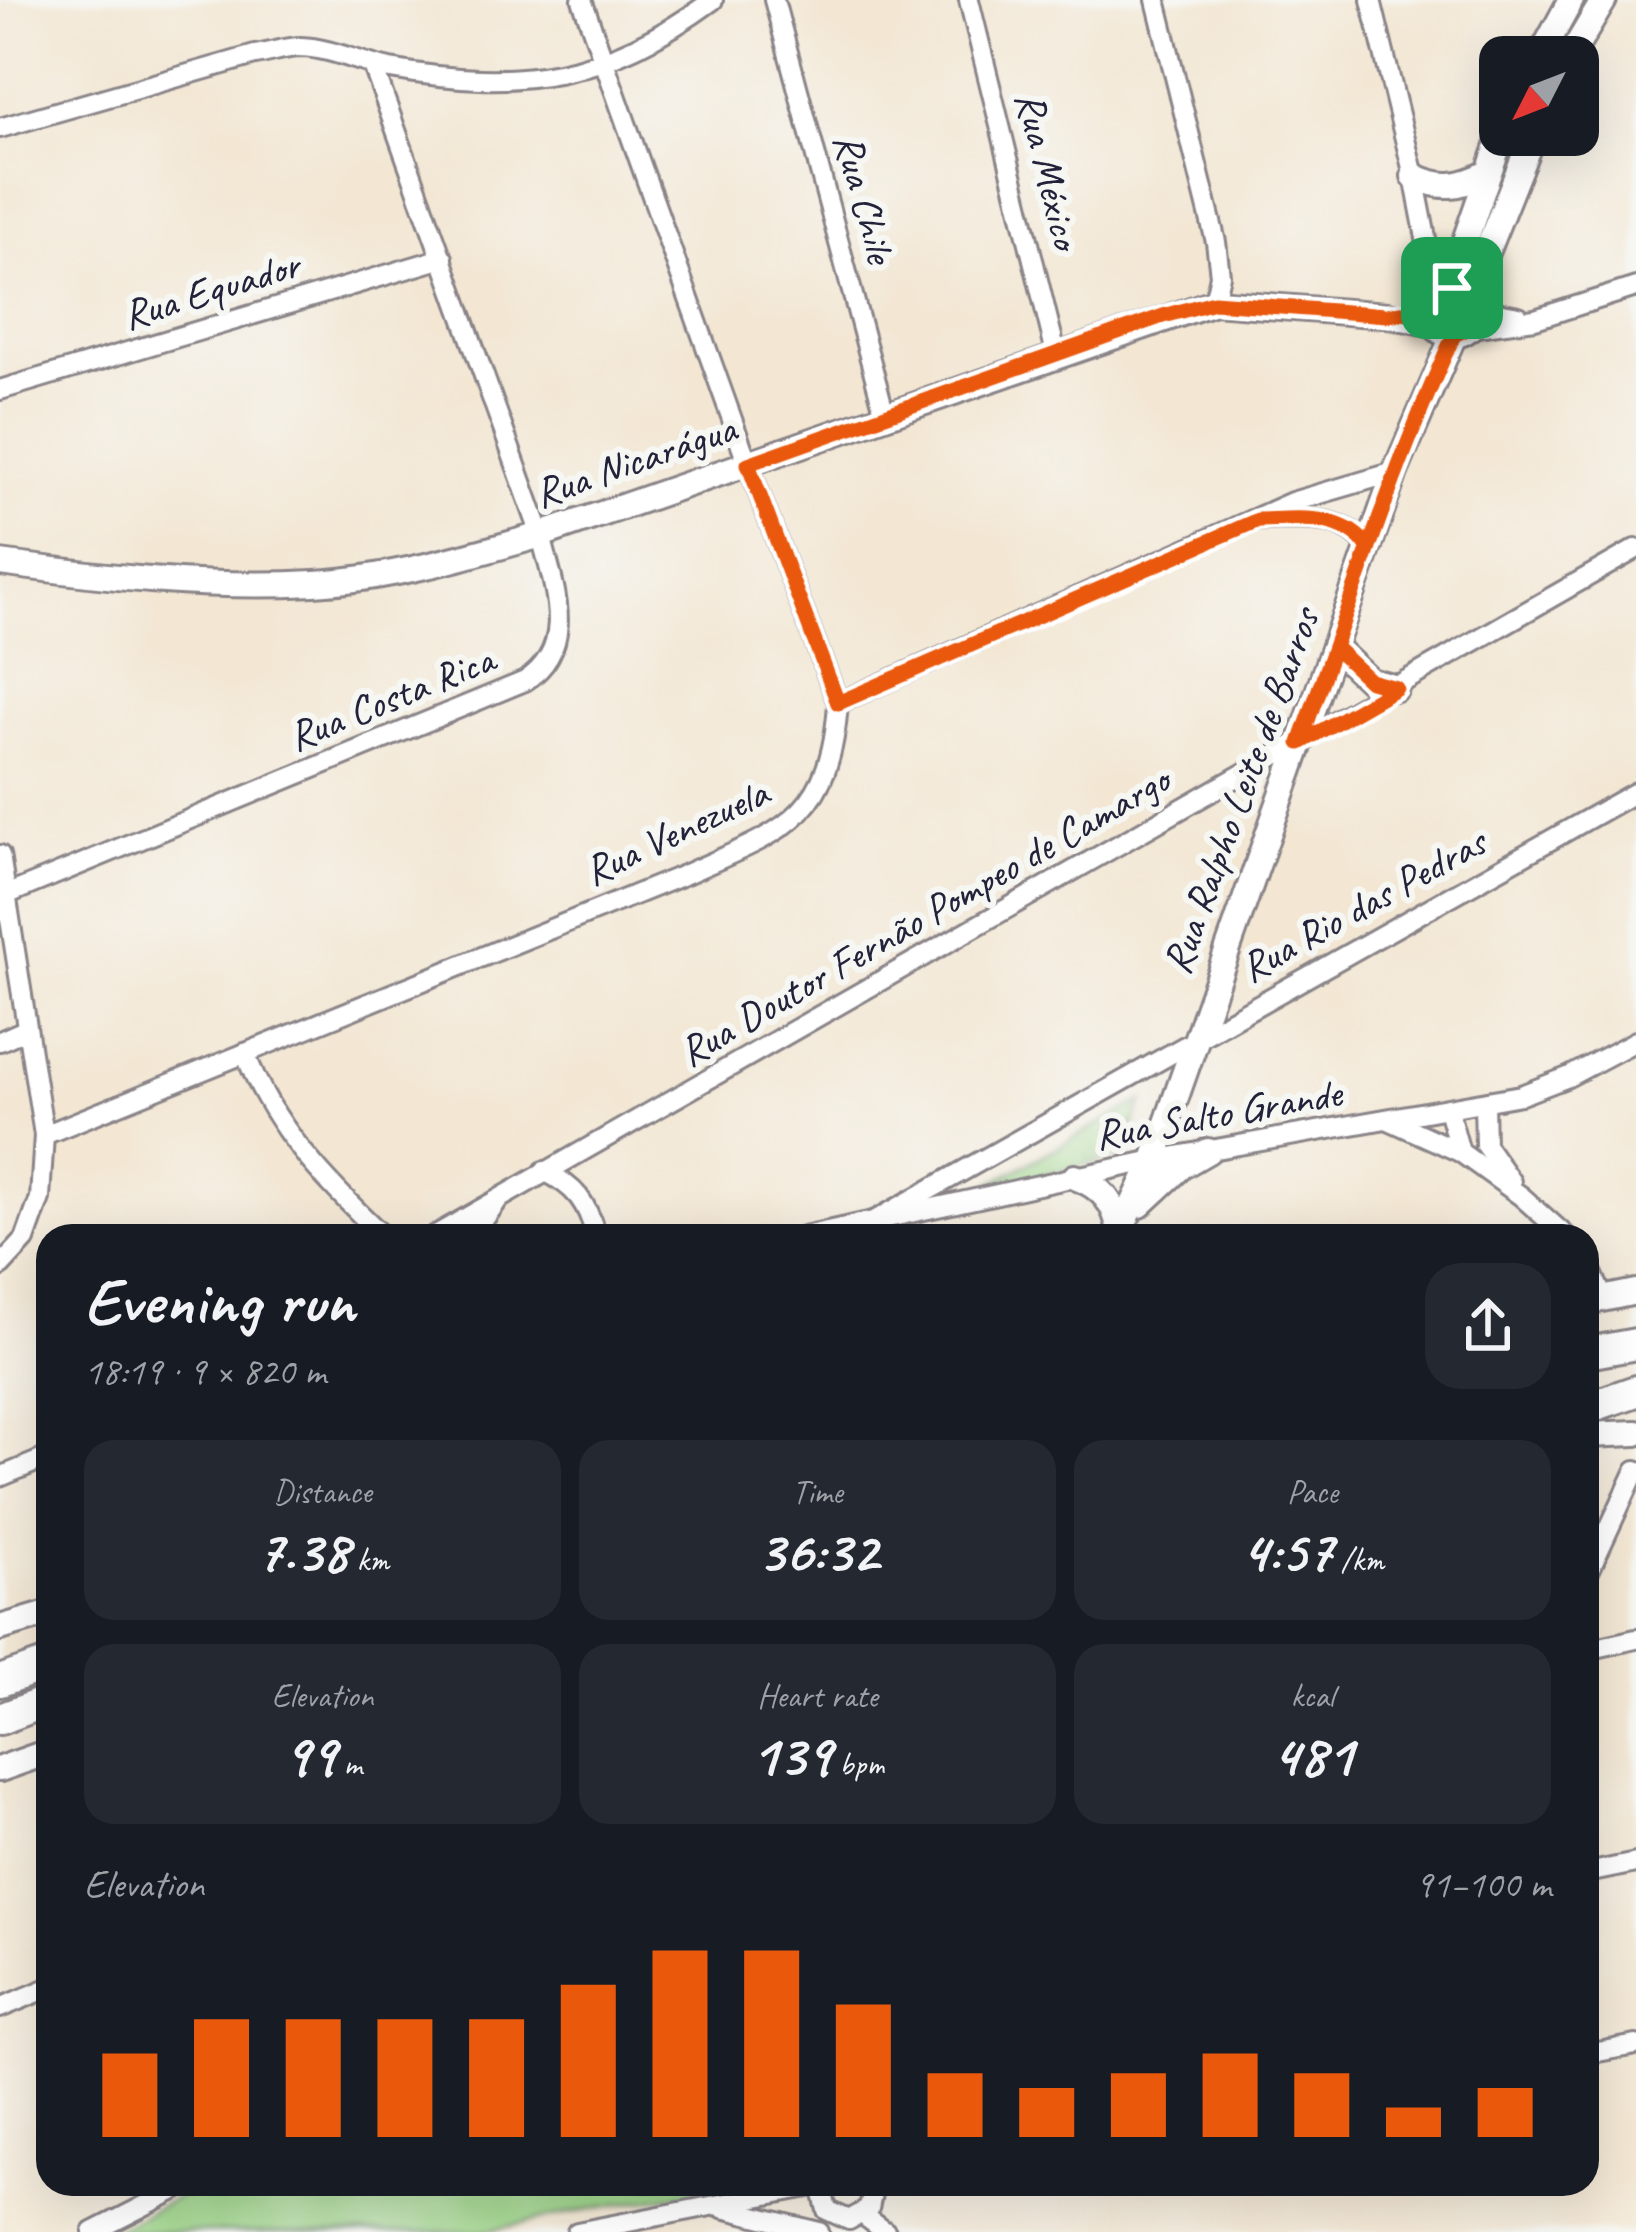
<!DOCTYPE html>
<meta charset="utf-8">
<style>
:root{--surface:#171b24;--page:#242831;--text:#f1f3f6;--muted:#9ea1a6;--accent:#ea580c}
body{margin:0;font-family:Caveat,sans-serif;background:var(--page);color:var(--text);height:100vh;display:flex;flex-direction:column;font-size:45px;white-space:nowrap}
*{box-sizing:border-box;margin:0}
p{font-size:39px;color:var(--muted)}
.icon{flex:none;width:66px;height:66px;fill:none;stroke:currentColor;stroke-width:2;stroke-linecap:round;stroke-linejoin:round}
.map{position:relative;flex:1;overflow:hidden}
.sheet{position:absolute;left:36px;top:1224px;width:1563px;height:972px;display:flex;flex-direction:column;background:var(--surface);border-radius:36px;box-shadow:0 12px 48px #0002}
.sheet>*{flex:none}
.needle{width:78px;rotate:228deg}
.controls{position:absolute;left:1479px;top:36px;display:grid;gap:24px}
.controls a{display:grid;place-items:center;width:120px;height:120px;border-radius:24px;background:var(--surface);box-shadow:0 12px 48px #0002;font-size:60px}
.pin{position:absolute;display:grid;place-items:center;width:102px;height:102px;color:#fff;margin:-51px;border-radius:24px;box-shadow:0 6px 18px #0006}
.round{display:grid;place-items:center;flex:none;width:126px;height:126px;border-radius:36px;background:var(--page)}
.headline{display:flex;align-items:center;justify-content:space-between;height:204px;padding:0 48px}
h1{font-size:66px;font-weight:600;line-height:90px}
.metrics{display:grid;grid-template-columns:repeat(3,1fr);gap:18px;height:204px;padding:12px 48px}
.metrics div{display:grid;align-content:center;border-radius:30px;background:var(--page);text-align:center}
.metrics b{font-size:60px;font-weight:600}
.metrics small{font-size:33px;font-weight:400}
.metrics p{font-size:33px}
.chart{height:336px;padding:24px 48px}
.chart p{display:flex;justify-content:space-between}
.chart svg{width:100%;height:216px;margin-top:12px;stroke:var(--accent);stroke-width:6}
.map>svg:first-child{display:block}
</style>
<div class="map">
<svg width="1636" height="2232" viewBox="0 0 1636 2232">
<defs>
<pattern id="park-tufts" width="24" height="20" patternUnits="userSpaceOnUse" patternTransform="scale(3)"><rect width="24" height="20" fill="#9cd487"/><path d="M3 7l-1-3M5 7V3M7 7l1-3M15 17l-1-3M17 17v-4M19 17l1-3" fill="none" stroke="#86b675"/></pattern>
</defs>
<rect width="100%" height="100%" fill="#f6f6f2"/>
<filter id="ink" filterUnits="userSpaceOnUse"><feTurbulence type="fractalNoise" baseFrequency=".00833" numOctaves="2"/><feDisplacementMap in="SourceGraphic" scale="24" xChannelSelector="R" yChannelSelector="G"/><feConvolveMatrix kernelMatrix="1 2 1 2 8 2 1 2 1" color-interpolation-filters="sRGB"/></filter>
<filter id="wash" filterUnits="userSpaceOnUse"><feTurbulence type="fractalNoise" baseFrequency=".004" numOctaves="4" result="noise"/><feDisplacementMap in="SourceGraphic" scale="48" xChannelSelector="R" yChannelSelector="G"/><feGaussianBlur stdDeviation="2.7" result="paint"/><feColorMatrix in="noise" values="0 0 0 0 0 0 0 0 0 0 0 0 0 0 0 0 0 1.4 0 .05"/><feComposite in="paint" operator="in"/></filter>
<g filter="url(#wash)">
<rect width="100%" height="100%" fill="#f3e7d4"/>
<!-- green -->
<polygon fill="#9cd487" stroke="#5f7b61" stroke-width="3" points="215,2184 755,2184 594,2208 482,2232 111,2232 180,2196"/>
<!-- park -->
<polygon fill="url(#park-tufts)" stroke="#5f7b61" stroke-width="3" points="1143,1101 1122,1156 977,1191"/>
</g>
<g filter="url(#ink)">
<g fill="none" stroke-linecap="round" stroke-linejoin="round">
<!-- minor casing -->
<g stroke="#8a8488" stroke-width="24">
<g id="minor">
<polyline points="774,0 885,415"/>
<polyline points="969,0 1057,357"/>
<polyline points="1156,0 1216,242 1220,275 1214,302"/>
<polyline points="1371,0 1414,176 1437,295"/>
<path d="M 0,128 L 255,55 C 270,53 286,47 301,47 C 331,48 360,63 390,69 C 520,92 605,79 713,0"/>
<polyline points="1476,308 1519,316"/>
<polyline points="1469,328 1535,319 1636,287"/>
<polyline points="0,390 443,258"/>
<path d="M 1263,520 C 1301,519 1344,513 1368,548"/>
<polyline points="838,703 1292,502 1395,472"/>
<polyline points="0,855 44,1135 40,1198 25,1240 0,1267"/>
<path d="M 6,895 L 525,681 C 579,646 553,586 541,535 L 373,66"/>
<polyline points="0,1041 25,1030"/>
<path d="M 245,1053 C 273,1127 326,1182 383,1236"/>
<polyline points="1484,1102 1485,1145 1511,1182"/>
<polyline points="1448,1109 1460,1152 1521,1196 1566,1236"/>
<polyline points="1389,1120 1460,1152"/>
<path d="M 44,1135 L 686,874 C 782,831 830,820 838,703 L 748,464 L 582,0"/>
<path d="M 544,1171 C 576,1187 587,1202 596,1236"/>
<polyline points="874,1221 1636,792"/>
<polyline points="434,1236 1636,549"/>
<polyline points="478,1236 479,1226 496,1203"/>
<polyline points="804,1236 1154,1160 1521,1095 1568,1077 1636,1041"/>
<polyline points="1587,1261 1604,1300"/>
<polyline points="0,1477 48,1457"/>
<polyline points="1587,1576 1636,1470"/>
<polyline points="1587,1650 1636,1639"/>
<polyline points="1587,1873 1636,1863"/>
<polyline points="0,2008 48,1988"/>
<polyline points="1587,2054 1636,2045"/>
<polyline points="826,2184 823,2194 827,2210 849,2220 869,2209 872,2194 869,2184"/>
<polyline points="723,2208 819,2232"/>
<polyline points="863,2215 886,2232"/>
<polyline points="93,2232 187,2184"/>
<polyline points="577,2232 824,2184"/>
</g>
</g>
<!-- tertiary casing -->
<g stroke="#8a8488" stroke-width="30">
<g id="tertiary">
<polyline points="1540,57 1571,0"/>
<polyline points="1570,57 1604,0"/>
<path d="M 1414,176 C 1442,190 1460,187 1488,173"/>
<circle cx="1453" cy="312" r="23"/>
<polyline points="1443,290 1448,289 1502,135"/>
<polyline points="1469,295 1533,135"/>
<path d="M 0,563 C 104,577 209,589 314,583 C 390,579 468,556 541,535 L 1214,302 L 1387,315 L 1434,324"/>
<polyline points="1334,647 1370,681 1396,688"/>
<path d="M 1075,1177 C 1102,1187 1115,1203 1120,1231"/>
<polyline points="1140,1205 1182,1166 1208,1151"/>
<polyline points="1118,1236 1154,1160 1395,472 1454,335"/>
<polyline points="1587,1302 1636,1292"/>
<polyline points="1587,1435 1636,1433"/>
<polyline points="0,1628 48,1614"/>
<polyline points="0,1769 48,1752"/>
</g>
</g>
<!-- trunk casing -->
<g stroke="#8a8488" stroke-width="36">
<g id="trunk">
<polyline points="1587,1353 1636,1344"/>
<polyline points="1587,1408 1636,1391"/>
<polyline points="0,1681 48,1664"/>
<polyline points="0,1719 48,1701"/>
</g>
</g>
<!-- minor -->
<use href="#minor" stroke="#fff" stroke-width="18"/>
<!-- tertiary -->
<use href="#tertiary" stroke="#fff" stroke-width="24"/>
<!-- trunk -->
<use href="#trunk" stroke="#fff" stroke-width="30"/>
</g>
</g>
<g fill="none" stroke-linecap="round" stroke-linejoin="round" filter="url(#ink)">
<!-- route casing -->
<g stroke="#fff" stroke-width="24">
<path id="route" d="M 1452,288 L 1437,295 L 1430,309 L 1387,315 L 1214,302 L 1163,316 L 748,464 L 838,703 L 1258,520 C 1297,519 1343,512 1369,548 L 1300,743 L 1396,688 L 1370,681 L 1334,647 C 1371,541 1407,436 1454,335 L 1469,328 L 1476,315 L 1468,295 L 1452,288"/>
</g>
<!-- route -->
<use href="#route" stroke="#ea580c" stroke-width="15"/>
</g>
<g text-anchor="middle" dominant-baseline="central" stroke-width="12" stroke-linejoin="round" paint-order="stroke">
<!-- street labels -->
<g font-size="42" fill="#22223b" stroke="#f6f6f2">
<text transform="translate(1048 170) rotate(76)">Rua México</text>
<text transform="translate(864 198) rotate(75)">Rua Chile</text>
<text transform="translate(211 290) rotate(-17)">Rua Equador</text>
<text transform="translate(635 461) rotate(-19)">Rua Nicarágua</text>
<text transform="translate(391 698) rotate(-22)">Rua Costa Rica</text>
<text transform="translate(1241 791) rotate(-70)">Rua Ralpho Leite de Barros</text>
<text transform="translate(676 832) rotate(-25)">Rua Venezuela</text>
<text transform="translate(1363 905) rotate(-29)">Rua Rio das Pedras</text>
<text transform="translate(924 916) rotate(-30)">Rua Doutor Fernão Pompeo de Camargo</text>
<text transform="translate(1218 1114) rotate(-10)">Rua Salto Grande</text>
</g>
</g>
</svg>
<div class="controls">
<a><svg class="needle" viewBox="-14 -14 28 28"><path d="M0-13l5 13h-10z" fill="#e53935"/><path d="M0 13l5-13h-10z" fill="#9ea1a6"/></svg></a>
</div>
<div class="pin" style="left:1452px;top:288px;background:#1e9e55"><svg class="icon" aria-label="arrive" viewBox="0 0 24 24"><path d="M6 21V4h12l-3 4 3 4H6"/></svg></div>
<section class="sheet">
<div class="headline"><div><h1>Evening run</h1><p>18:19 · 9 × 820 m</p></div><a class="round"><svg class="icon" aria-label="share" viewBox="0 0 24 24"><path d="M12 15V3M7 8l5-5 5 5M5 13v7h14v-7"/></svg></a></div>
<div class="metrics">
<div><p>Distance</p><b>7.38<small> km</small></b></div>
<div><p>Time</p><b>36:32</b></div>
<div><p>Pace</p><b>4:57<small> /km</small></b></div>
</div>
<div class="metrics">
<div><p>Elevation</p><b>99<small> m</small></b></div>
<div><p>Heart rate</p><b>139<small> bpm</small></b></div>
<div><p>kcal</p><b>481</b></div>
</div>
<div class="chart"><p><span>Elevation</span>91–100 m</p>
<svg viewBox="0 0 160 44" preserveAspectRatio="none"><path d="M5 44V27M15 44V20M25 44V20M35 44V20M45 44V20M55 44V13M65 44V6M75 44V6M85 44V17M95 44V31M105 44V34M115 44V31M125 44V27M135 44V31M145 44V38M155 44V34"/></svg>
</div>
</section>
</div>
